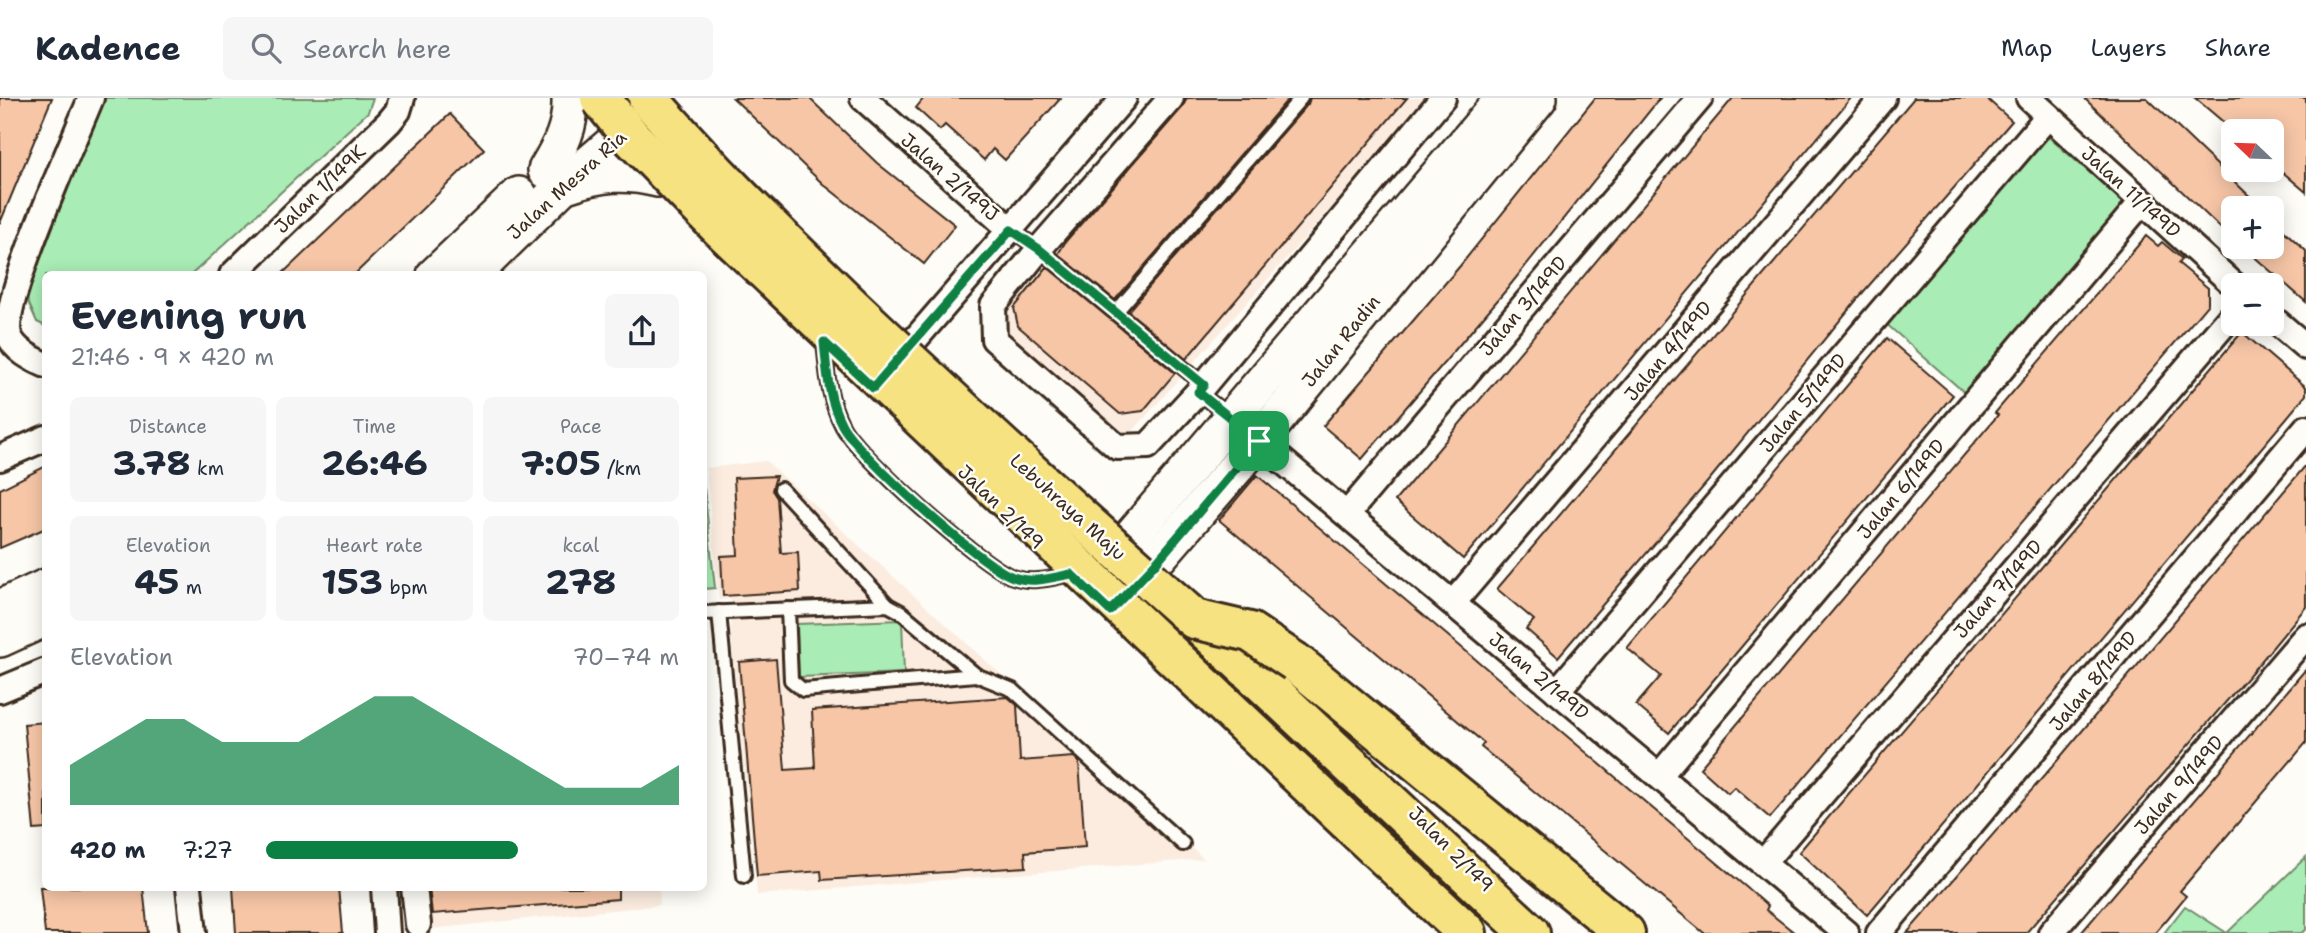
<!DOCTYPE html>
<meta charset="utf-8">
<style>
:root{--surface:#fff;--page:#f6f6f7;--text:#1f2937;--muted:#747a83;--line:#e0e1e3;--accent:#0b8043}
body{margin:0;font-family:"Shantell Sans",sans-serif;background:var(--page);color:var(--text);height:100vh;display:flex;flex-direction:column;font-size:26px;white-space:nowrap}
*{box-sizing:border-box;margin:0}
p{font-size:23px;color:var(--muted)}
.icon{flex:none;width:38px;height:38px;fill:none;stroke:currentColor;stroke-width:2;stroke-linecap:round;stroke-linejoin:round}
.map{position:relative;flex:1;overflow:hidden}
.details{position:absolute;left:42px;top:173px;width:665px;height:620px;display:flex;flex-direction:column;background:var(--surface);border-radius:10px;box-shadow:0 4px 18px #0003}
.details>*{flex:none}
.needle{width:46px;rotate:293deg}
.buttons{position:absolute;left:2221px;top:21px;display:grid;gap:14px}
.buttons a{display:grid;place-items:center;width:63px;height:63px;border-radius:10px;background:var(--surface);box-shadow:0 4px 18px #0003;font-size:35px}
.pin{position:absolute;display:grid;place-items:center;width:60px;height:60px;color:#fff;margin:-30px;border-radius:14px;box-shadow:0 4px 10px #0006}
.round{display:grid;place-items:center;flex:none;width:74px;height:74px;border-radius:10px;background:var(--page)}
.summary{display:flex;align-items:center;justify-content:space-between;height:119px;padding:0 28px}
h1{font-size:38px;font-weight:700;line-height:52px}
.metrics{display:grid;grid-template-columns:repeat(3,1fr);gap:10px;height:119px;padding:7px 28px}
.metrics div{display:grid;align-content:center;border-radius:10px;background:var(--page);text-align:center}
.metrics b{font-size:35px;font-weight:700}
.metrics small{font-size:19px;font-weight:400}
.metrics p{font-size:19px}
.chart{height:196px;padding:14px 28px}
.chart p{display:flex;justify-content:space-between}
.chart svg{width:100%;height:126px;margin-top:7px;fill:var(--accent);opacity:.7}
ul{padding:0 28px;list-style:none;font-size:23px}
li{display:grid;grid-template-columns:112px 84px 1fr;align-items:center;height:52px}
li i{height:18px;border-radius:9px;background:var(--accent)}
header{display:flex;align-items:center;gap:42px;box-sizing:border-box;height:98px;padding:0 35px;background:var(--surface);border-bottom:2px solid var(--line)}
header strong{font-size:33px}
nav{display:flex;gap:38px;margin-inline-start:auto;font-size:24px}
.search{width:490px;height:63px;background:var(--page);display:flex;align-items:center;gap:18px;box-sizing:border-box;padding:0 24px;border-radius:10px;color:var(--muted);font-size:26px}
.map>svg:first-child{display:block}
</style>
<header>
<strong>Kadence</strong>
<div class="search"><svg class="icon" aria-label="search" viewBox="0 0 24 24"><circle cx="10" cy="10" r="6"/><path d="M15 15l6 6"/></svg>Search here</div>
<nav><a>Map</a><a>Layers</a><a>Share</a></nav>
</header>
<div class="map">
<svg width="2306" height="835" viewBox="0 0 2306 835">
<rect width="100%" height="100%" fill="#fdfcf7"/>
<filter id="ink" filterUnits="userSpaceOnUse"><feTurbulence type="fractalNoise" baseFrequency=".0143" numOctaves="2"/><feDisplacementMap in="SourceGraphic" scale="14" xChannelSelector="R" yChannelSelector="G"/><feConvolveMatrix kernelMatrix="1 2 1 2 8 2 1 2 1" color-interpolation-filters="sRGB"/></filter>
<g filter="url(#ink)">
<!-- built -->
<g fill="#fbecdf">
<polygon points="1179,0 1429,0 1124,343 1003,240 1000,209"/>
<polygon points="766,363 1204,761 757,797 731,538 731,501 719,502 706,370"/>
<polygon points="407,789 659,789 660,807 411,833"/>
</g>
<!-- green -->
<g fill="#a9ecb5" stroke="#728b6a" stroke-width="2">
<polygon points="103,0 373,0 368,14 191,177 46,177 45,228 37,224 25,197"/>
<polygon points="2045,36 2127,107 1965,295 1884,224"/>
<polygon points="704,390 715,490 704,491"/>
<polygon points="902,522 904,575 799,579 797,526"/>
<polygon points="2306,759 2306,832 2301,835 2164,835 2185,808 2227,835"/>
</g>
<!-- building -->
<g fill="#f7c6a7" stroke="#3b2a1e" stroke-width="2">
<polygon points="0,0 52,0 0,125"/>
<polygon points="733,0 809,0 877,65 955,127 924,166 823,86"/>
<polygon points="924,0 1061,0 1005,62 993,51 984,62 945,27 940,32 916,10"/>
<polygon points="1187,0 1289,0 1115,202 1058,156 1066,143 1182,10"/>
<polygon points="1310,0 1407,0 1186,261 1128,213 1308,6"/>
<polygon points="1595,0 1660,0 1507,191 1362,361 1323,328 1460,168"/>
<polygon points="1733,0 1851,0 1463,461 1395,403"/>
<polygon points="1914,0 1986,0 2012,23 1859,199 1710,381 1558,559 1526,531 1534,522 1497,491"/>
<polygon points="2084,0 2147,0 2262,110 2233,110 2233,142"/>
<polygon points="2195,0 2306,0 2306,94 2272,65 2272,33 2234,33"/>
<polygon points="450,16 484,51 354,177 281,177"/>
<polygon points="2272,122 2306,153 2306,204 2243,149 2272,149"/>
<polygon points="2146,138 2158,148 2162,144 2182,161 2178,165 2208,190 2208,206 1770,720 1734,689 1728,695 1700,670 1998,317 1995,315"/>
<polygon points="1047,169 1175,275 1143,313 1120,316 1018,228 1014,210"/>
<polygon points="2242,234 2306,289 2306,297 1867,817 1799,754"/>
<polygon points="1887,240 1953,297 1669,635 1636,607 1661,578 1627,550"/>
<polygon points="2306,367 2306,509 2263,561 2026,835 1907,835 2051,670"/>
<polygon points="46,368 46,430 0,450 0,391"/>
<polygon points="1257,377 1753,795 1768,808 1766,812 1795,835 1704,835 1481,649 1484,645 1219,422"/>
<polygon points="776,378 772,392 777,400 781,455 798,454 800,493 723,498 721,458 738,457 734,380"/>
<polygon points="776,561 785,672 815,670 812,612 1008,599 1017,607 1020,663 1074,659 1079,664 1085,749 1025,754 1026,769 822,782 821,773 757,778 739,564"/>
<polygon points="2306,571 2306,645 2180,793 2186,798 2168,820 2155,835 2081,835"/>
<polygon points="46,624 46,731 34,732 24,626"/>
<polygon points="40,789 143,789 148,835 45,835"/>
<polygon points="233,789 339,789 343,835 236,835"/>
<polygon points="429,789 618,789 618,801 432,816"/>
</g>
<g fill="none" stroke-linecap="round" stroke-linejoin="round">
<!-- lane casing -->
<g stroke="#3b2a1e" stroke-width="18">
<g id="lane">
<polyline points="1011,132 1039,151 1204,287"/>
<polyline points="1116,214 1301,0"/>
<path d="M 824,244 C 827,273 828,301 842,327 C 856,356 983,469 1013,479 C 1033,486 1051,480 1071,476"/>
<polyline points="1198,294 1229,318"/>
<polyline points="781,391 888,507"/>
<polyline points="788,511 791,582 803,592 976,577"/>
<polyline points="719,514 744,778"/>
<polyline points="704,515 888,507 901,514 976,577 1013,592 1183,746"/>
</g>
</g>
<!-- street casing -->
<g stroke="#3b2a1e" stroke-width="30">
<g id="street">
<polyline points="863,0 1011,132"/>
<polyline points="1171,0 1039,151 993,208 994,241 1117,349 1148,348 1198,294 1443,0"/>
<polyline points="2029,0 2234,187"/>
<polyline points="232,177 389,24 398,13 402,0"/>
<polyline points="2272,220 2306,249"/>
<path d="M 46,267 C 32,261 14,252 9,237 C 0,204 75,40 91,0"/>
<polyline points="893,267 1124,0"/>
<polyline points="1248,334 1846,835"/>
<polyline points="0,360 46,340"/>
<polyline points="1347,416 1700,0"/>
<polyline points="1453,505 1883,0"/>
<polyline points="0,592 46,573"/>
<polyline points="1557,593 2048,18"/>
<polyline points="1659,678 2142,104"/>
<polyline points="1763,765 2233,216"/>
<polyline points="189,789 194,835"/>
<polyline points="384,789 387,835"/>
<polyline points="414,789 418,826"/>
<polyline points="1879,835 2306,330"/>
<polyline points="2051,835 2306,538"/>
</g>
</g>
<!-- secondary casing -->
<g stroke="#3b2a1e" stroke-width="40">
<g id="secondary">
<path d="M 546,72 C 561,47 571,29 570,0"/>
<path d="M 569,86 C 601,75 626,73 658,81"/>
<polyline points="435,177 519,97"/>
<polyline points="472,177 563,88 649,14"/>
<polyline points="1100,475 1504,0"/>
<polyline points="1125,498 1259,343 1539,0"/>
<polyline points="0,510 46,489"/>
<polyline points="0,541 46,520"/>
</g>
</g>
<!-- highway casing -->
<g stroke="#3b2a1e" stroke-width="44">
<g id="highway">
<polyline points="1194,521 1530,835"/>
<polyline points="1295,564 1625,835"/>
<polyline points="1348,724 1467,835"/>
</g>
</g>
<!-- lane -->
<use href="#lane" stroke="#fdfcf7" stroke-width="12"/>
<!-- street -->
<use href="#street" stroke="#fdfcf7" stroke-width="24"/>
<!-- secondary -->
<use href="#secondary" stroke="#fdfcf7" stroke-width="35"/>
<!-- highway -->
<use href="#highway" stroke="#f7e281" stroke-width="38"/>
<!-- highway-bridge casing -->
<g stroke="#3b2a1e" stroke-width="44" stroke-linecap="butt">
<g id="highway-bridge">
<polyline points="600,0 632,40 721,131 1348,724"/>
<path d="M 648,0 C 712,74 782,141 852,209 C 964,315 1078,418 1194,521 L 1250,534 L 1295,564"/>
</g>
</g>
<!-- highway-bridge -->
<use href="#highway-bridge" stroke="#f7e281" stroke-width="38"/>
</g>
</g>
<g fill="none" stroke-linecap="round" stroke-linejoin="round" filter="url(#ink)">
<!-- route casing -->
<g stroke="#fff" stroke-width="14">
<path id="route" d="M 1011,132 L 1039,151 L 1204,287 L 1198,294 L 1259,343 L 1153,468 L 1110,513 L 1071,476 C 1051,480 1033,486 1013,479 C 983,469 857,356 842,327 C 828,301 827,273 824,244 L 873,290 Z"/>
</g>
<!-- route -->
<use href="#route" stroke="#0b8043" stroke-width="9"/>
</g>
<g text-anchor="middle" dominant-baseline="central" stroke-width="5" stroke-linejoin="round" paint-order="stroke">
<!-- street labels -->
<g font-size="19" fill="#3b2a1e" stroke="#fdfcf7">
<text transform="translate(950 79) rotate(41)">Jalan 2/149J</text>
<text transform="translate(567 87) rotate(-42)">Jalan Mesra Ria</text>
<text transform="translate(320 91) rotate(-44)">Jalan 1/149K</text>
<text transform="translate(2131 94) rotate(42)">Jalan 11/149D</text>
<text transform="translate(1523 208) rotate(-50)">Jalan 3/149D</text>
<text transform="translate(1341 243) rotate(-51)">Jalan Radin</text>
<text transform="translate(1668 253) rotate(-50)">Jalan 4/149D</text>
<text transform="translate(1803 305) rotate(-50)">Jalan 5/149D</text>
<text transform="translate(1901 391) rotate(-50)">Jalan 6/149D</text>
<text transform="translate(1001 409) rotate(44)">Jalan 2/149</text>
<text transform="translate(1068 409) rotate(42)">Lebuhraya Maju</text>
<text transform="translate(1998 491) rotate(-49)">Jalan 7/149D</text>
<text transform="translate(1539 578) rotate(40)">Jalan 2/149D</text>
<text transform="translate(2093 583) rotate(-50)">Jalan 8/149D</text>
<text transform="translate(2179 687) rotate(-49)">Jalan 9/149D</text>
<text transform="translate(1451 751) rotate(45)">Jalan 2/149</text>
</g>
</g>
</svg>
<div class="buttons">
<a><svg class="needle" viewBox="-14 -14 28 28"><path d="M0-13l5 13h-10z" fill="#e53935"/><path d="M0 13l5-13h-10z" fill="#747a83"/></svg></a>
<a>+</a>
<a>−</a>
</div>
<div class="pin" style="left:1259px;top:343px;background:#1e9e55"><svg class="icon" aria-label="arrive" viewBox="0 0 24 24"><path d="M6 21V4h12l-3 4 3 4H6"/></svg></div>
<section class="details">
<div class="summary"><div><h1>Evening run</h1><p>21:46 · 9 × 420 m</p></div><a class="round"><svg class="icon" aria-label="share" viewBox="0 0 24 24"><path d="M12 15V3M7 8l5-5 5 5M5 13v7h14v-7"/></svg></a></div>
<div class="metrics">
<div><p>Distance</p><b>3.78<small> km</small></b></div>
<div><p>Time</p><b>26:46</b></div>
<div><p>Pace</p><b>7:05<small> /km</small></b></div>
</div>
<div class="metrics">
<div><p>Elevation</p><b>45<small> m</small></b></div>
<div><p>Heart rate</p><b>153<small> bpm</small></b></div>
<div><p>kcal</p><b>278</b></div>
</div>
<div class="chart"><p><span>Elevation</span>70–74 m</p>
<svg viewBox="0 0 160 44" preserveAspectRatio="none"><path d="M0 44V30L10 22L20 14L30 14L40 22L50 22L60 22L70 14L80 6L90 6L100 14L110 22L120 30L130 38L140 38L150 38L160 30V44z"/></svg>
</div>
<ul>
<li><b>420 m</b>7:27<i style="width:61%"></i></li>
</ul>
</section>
</div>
